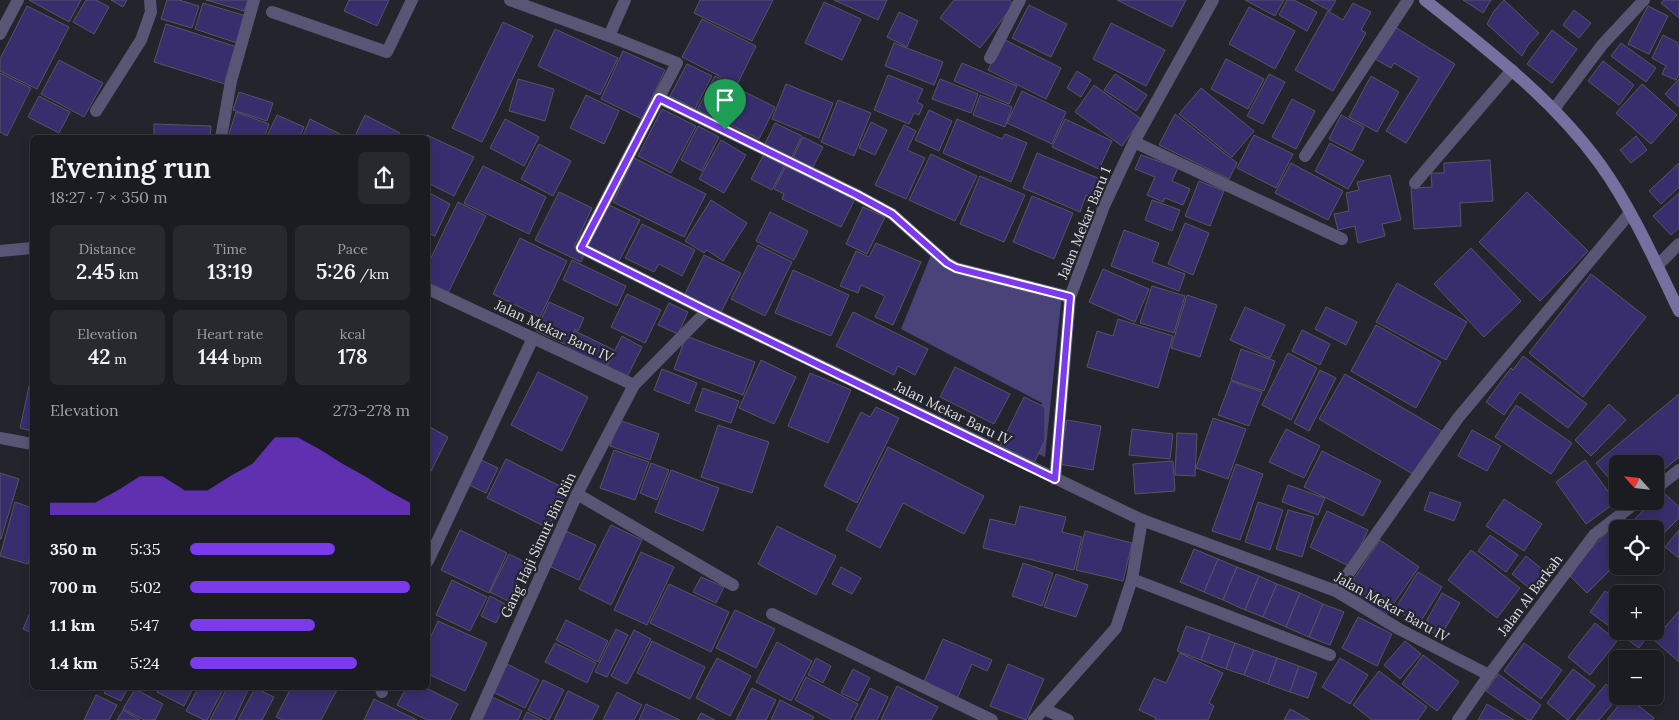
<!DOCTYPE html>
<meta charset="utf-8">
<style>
:root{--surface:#1b1b22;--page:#28282f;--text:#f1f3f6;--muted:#a0a1a5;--line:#393940;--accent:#7c3aed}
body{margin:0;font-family:Lora,serif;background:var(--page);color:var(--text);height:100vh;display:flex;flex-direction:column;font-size:19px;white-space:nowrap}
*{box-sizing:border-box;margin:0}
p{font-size:16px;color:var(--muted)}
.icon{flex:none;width:28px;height:28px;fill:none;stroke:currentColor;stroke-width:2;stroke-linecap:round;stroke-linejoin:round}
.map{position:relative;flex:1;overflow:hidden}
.drawer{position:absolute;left:30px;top:135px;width:400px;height:555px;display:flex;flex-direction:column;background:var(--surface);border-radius:8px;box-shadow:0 2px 12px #0003,0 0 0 1px var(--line)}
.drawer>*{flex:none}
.needle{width:32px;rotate:297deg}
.tools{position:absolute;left:1609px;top:455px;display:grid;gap:10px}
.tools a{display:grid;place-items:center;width:55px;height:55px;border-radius:8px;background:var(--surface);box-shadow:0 2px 12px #0003,0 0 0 1px var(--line);font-size:25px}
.pin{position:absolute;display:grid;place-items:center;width:42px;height:42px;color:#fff;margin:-51px -21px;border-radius:50% 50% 50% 0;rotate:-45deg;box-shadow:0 0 5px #0007}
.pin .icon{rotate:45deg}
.round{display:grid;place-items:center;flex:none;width:52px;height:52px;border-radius:8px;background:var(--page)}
.headline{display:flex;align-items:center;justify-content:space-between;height:85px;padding:0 20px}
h1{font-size:28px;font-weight:600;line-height:38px}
.figures{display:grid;grid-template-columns:repeat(3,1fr);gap:8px;height:85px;padding:5px 20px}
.figures div{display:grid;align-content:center;border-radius:8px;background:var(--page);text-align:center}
.figures b{font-size:21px;font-weight:600}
.figures small{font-size:14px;font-weight:400}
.figures p{font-size:14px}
.chart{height:140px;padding:10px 20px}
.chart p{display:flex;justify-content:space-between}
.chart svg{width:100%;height:90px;margin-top:5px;fill:var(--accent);opacity:.7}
ul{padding:0 20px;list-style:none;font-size:16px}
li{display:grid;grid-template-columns:80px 60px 1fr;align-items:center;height:38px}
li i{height:12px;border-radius:6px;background:var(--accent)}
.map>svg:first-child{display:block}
</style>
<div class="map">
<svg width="1679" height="720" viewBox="0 0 1679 720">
<rect width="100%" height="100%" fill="#24242d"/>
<!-- green -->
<polygon fill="#494379" points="933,250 959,265 1062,293 1045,457 1027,449 1042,403 901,329"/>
<!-- building -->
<g fill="#382e6e" stroke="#565560">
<polygon points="29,0 81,0 69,22"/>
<polygon points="86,0 96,0 109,7 94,34 73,22"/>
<polygon points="111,0 127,0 123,7"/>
<polygon points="167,0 179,0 199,6 192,28 161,19"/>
<polygon points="206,0 248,0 244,11"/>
<polygon points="349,0 389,0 377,26 344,11"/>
<polygon points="700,0 773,0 752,41 694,13"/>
<polygon points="834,0 887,0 878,20"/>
<polygon points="954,0 1009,0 1014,4 980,48 940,18"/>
<polygon points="1117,0 1186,0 1172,27"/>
<polygon points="1245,0 1284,0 1275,16"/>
<polygon points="1287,0 1294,0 1317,12 1307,31 1279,15"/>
<polygon points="1310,0 1336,0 1330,11"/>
<polygon points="1463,0 1491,0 1483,13"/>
<polygon points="1504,0 1539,33 1528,45 1522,56 1487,24 1494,11"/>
<polygon points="1664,0 1679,0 1679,18 1661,3"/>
<polygon points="824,2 861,19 842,60 805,43"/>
<polygon points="203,3 246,16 237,43 195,29"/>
<polygon points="1353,3 1371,12 1361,30 1366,33 1333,91 1295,70 1328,11 1343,20"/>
<polygon points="1029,5 1067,24 1051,57 1012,38"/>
<polygon points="27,6 69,27 37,89 0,71 0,59"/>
<polygon points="1648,6 1668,16 1649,54 1628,44"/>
<polygon points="1249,7 1295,31 1275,69 1229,44"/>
<polygon points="1574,10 1591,23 1579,38 1563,25"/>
<polygon points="899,12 918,21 907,47 887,37"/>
<polygon points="702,19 756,46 737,85 682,57"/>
<polygon points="503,22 533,36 482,142 452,128"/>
<polygon points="1111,23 1165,50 1146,86 1093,59"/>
<polygon points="166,24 237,47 225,84 154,62"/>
<polygon points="1395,27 1455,64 1406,143 1386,131 1419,78 1394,63 1391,68 1375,59"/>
<polygon points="555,29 618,58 600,95 538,66"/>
<polygon points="1552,30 1577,49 1552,83 1527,64"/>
<polygon points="1663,35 1678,43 1677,45 1679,46 1679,74 1676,80 1662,74 1666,66 1652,58"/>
<polygon points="1003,39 1061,68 1046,99 988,70"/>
<polygon points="894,43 943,62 934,85 885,66"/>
<polygon points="1621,43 1656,68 1646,82 1611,56"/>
<polygon points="623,51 665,70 642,119 601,99"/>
<polygon points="1226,59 1264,79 1248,109 1211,89"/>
<polygon points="59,60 103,83 84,117 41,94"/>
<polygon points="1603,61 1634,85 1619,105 1588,81"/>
<polygon points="962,63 1017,86 1009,104 954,81"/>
<polygon points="687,64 712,76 695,109 670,96"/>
<polygon points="1077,71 1091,80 1081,97 1067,88"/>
<polygon points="0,73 31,88 7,136 0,132"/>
<polygon points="1115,74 1147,95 1136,111 1104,90"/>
<polygon points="1269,74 1285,82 1263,124 1247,116"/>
<polygon points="888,75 923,89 917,102 923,105 919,115 914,113 909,124 874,110"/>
<polygon points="715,76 735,86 717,120 697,110"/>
<polygon points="1371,76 1399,92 1377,132 1349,117"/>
<polygon points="518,79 554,89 545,121 509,111"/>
<polygon points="940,79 978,94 971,113 932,99"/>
<polygon points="1679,79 1679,107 1665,94"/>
<polygon points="786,84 833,103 819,138 772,119"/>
<polygon points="1642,84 1677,115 1651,144 1616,113"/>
<polygon points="1094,85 1141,119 1122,146 1075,112"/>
<polygon points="737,88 775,107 759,139 721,120"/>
<polygon points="1201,88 1254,131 1232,157 1179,114"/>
<polygon points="1022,91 1066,112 1052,144 1007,123"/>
<polygon points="239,92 273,103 267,121 233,110"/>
<polygon points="586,95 619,111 604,144 570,128"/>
<polygon points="980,95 1012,107 1005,127 973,115"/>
<polygon points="39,96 70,112 59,133 28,117"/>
<polygon points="1292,99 1315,111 1296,149 1272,137"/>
<polygon points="838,100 871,113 854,156 821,142"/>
<polygon points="662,109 696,126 671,173 638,156"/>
<polygon points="929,110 952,121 939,151 915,140"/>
<polygon points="236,112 269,124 264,138 228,137"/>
<polygon points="1175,114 1237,163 1229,179 1159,145"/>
<polygon points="277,115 304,127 299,138 266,138"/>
<polygon points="365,115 400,133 398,138 354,138"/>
<polygon points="1341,115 1364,127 1352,151 1329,139"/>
<polygon points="310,119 342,135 341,138 302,138"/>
<polygon points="505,119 539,137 524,166 490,148"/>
<polygon points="957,119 1002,139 1005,134 1027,143 1011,182 943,153"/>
<polygon points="1065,119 1112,141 1099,169 1052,147"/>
<polygon points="871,122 887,130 875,155 859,148"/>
<polygon points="775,123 802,136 790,161 763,148"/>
<polygon points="154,124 211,126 210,138 154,138"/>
<polygon points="904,125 916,131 907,150 925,158 906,199 875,185"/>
<polygon points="698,126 719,137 702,171 681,160"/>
<polygon points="427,135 474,157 454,196 428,183 428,138 426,138"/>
<polygon points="1254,135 1293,154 1276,188 1237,168"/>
<polygon points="1636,136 1647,150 1631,163 1620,150"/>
<polygon points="803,137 823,147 811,171 791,162"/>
<polygon points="721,140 746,155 724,193 699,179"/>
<polygon points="1330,143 1364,161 1348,189 1315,171"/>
<polygon points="539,144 571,161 553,196 521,179"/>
<polygon points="765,152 786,163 772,190 751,179"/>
<polygon points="1037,153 1100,179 1093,198 1086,195 1080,212 1023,188"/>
<polygon points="931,154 977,176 955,221 909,200"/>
<polygon points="1141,155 1178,168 1172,181 1190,189 1183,205 1165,198 1163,202 1147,195 1155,177 1135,169"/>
<polygon points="634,158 706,194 684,237 613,202"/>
<polygon points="1490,160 1493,201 1460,203 1461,226 1414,229 1411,188 1432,187 1431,173 1444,173 1444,163"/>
<polygon points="1291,163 1343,191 1328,220 1275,193"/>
<polygon points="1679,163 1679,187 1661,204 1649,191"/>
<polygon points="483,166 546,197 529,234 464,203"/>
<polygon points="786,166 855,199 841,227 782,199 784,194 774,189"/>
<polygon points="1390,175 1401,220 1382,224 1385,236 1358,243 1355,226 1338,230 1334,214 1349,211 1346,193 1359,190 1357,182"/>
<polygon points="980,176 1025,195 1004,242 960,224"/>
<polygon points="1199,181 1224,191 1210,226 1185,216"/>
<polygon points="428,192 450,204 435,236 428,233"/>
<polygon points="559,192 592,208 574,247 585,252 581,262 535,240"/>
<polygon points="1527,192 1588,251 1540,301 1479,242"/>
<polygon points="1679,193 1679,228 1671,235 1653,216"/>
<polygon points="1032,196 1073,213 1054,259 1013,242"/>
<polygon points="711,200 747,223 723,261 707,250 704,253 685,241"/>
<polygon points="1152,200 1180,210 1172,231 1145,220"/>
<polygon points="458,202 486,216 447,295 428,285 428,264"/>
<polygon points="607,204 640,220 618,263 585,247"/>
<polygon points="863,207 885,217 867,254 846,244"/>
<polygon points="770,212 808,231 794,260 756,241"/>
<polygon points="1185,223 1209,233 1193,275 1168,264"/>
<polygon points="642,224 695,250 682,276 659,264 654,272 625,258"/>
<polygon points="1124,230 1159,243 1152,262 1185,274 1179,291 1111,266"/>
<polygon points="520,238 567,261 540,317 493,294"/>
<polygon points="876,243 921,262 893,325 875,317 885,296 861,285 858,293 840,286 856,251 869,257"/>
<polygon points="758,245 792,262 765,316 731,299"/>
<polygon points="1471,248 1521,301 1484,337 1434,284"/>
<polygon points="704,255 741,273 720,314 684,296"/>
<polygon points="572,260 626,286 617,306 563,280"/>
<polygon points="1103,269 1149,289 1135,322 1089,302"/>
<polygon points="793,270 849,295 831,336 775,313"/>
<polygon points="1591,274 1646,317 1583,397 1529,353"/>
<polygon points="1397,283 1467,322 1446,360 1376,322"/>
<polygon points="1152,286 1185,296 1174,333 1140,323"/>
<polygon points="627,294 661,310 645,343 611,327"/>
<polygon points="1187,295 1217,305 1200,357 1171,348"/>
<polygon points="549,302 584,318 578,331 575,329 567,345 536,331"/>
<polygon points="669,303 688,312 678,334 658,325"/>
<polygon points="1245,307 1285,325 1270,358 1230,340"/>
<polygon points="1326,307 1357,322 1346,345 1315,329"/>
<polygon points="853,312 928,349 915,375 898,366 894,375 836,346"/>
<polygon points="1118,319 1173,336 1158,388 1087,367 1097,331 1113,336"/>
<polygon points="1376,325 1441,362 1416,408 1351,371"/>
<polygon points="1302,330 1330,344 1320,365 1292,351"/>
<polygon points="575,331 614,350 605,367 567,348"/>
<polygon points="622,336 642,347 627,377 607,366"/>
<polygon points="686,336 755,362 743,395 674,369"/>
<polygon points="1241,349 1275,361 1264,391 1231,380"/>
<polygon points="1288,353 1317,368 1291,420 1262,405"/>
<polygon points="1523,356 1587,404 1568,428 1520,392 1504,415 1486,402 1511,368 1513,370"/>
<polygon points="761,360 796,377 774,424 739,408"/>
<polygon points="955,367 1010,394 994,424 940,397"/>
<polygon points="662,369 697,383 689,404 654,390"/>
<polygon points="1320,370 1336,378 1309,431 1294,423"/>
<polygon points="538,372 588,397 562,451 511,425"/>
<polygon points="32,373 32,431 20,428"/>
<polygon points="810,373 851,390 828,443 788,426"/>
<polygon points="1345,374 1442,431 1416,476 1319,419"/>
<polygon points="1231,381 1262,392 1249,426 1218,415"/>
<polygon points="703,388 739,401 731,423 695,411"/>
<polygon points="1679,394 1679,457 1655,477 1655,464 1618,464 1618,489 1596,463"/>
<polygon points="1024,397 1045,407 1045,440 1033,465 999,448"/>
<polygon points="1609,404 1626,420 1591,456 1575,440"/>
<polygon points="1516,405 1572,443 1551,474 1495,437"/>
<polygon points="876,407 899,418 857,503 824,486 861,412 870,417"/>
<polygon points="1213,418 1246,429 1228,479 1196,468"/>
<polygon points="619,420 659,434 650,460 610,446"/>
<polygon points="1067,420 1101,426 1093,470 1059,464"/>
<polygon points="718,425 769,442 752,493 701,477"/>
<polygon points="428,426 448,437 428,477"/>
<polygon points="1132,429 1173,434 1170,459 1129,455"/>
<polygon points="1286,429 1320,446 1304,478 1269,462"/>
<polygon points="1472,430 1501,446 1487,471 1458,456"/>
<polygon points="1177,433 1197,434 1195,476 1175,475"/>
<polygon points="888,447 984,496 964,534 903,503 880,548 846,530"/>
<polygon points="614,450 649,462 635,500 600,488"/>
<polygon points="1322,451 1381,481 1363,516 1304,487"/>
<polygon points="479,459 498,468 486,493 467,484"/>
<polygon points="506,459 568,490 548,528 487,498"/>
<polygon points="1585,460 1616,502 1586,524 1556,482"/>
<polygon points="1173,461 1175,491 1135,494 1133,464"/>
<polygon points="651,463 669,470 657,500 640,493"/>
<polygon points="1236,464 1263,474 1240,540 1212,531"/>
<polygon points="671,470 719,488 703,531 655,512"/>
<polygon points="0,473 19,479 1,539 0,539"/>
<polygon points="1288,485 1325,498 1318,515 1282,502"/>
<polygon points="1662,491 1679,507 1679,518 1657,540 1655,539 1655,529 1645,529 1635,519 1652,501 1655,501 1655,499"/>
<polygon points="1430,492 1461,503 1454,521 1424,510"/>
<polygon points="1504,499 1542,524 1524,551 1486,526"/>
<polygon points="15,502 32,508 32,547 28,564 0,556"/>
<polygon points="1258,502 1283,510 1270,550 1245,542"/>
<polygon points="1020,506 1066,517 1062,532 1082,537 1074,570 983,548 990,519 1015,525"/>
<polygon points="1288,510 1314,517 1302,557 1276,549"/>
<polygon points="1327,511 1368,530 1351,567 1310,547"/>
<polygon points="1623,516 1637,529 1618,529 1618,562 1587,593 1567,573"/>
<polygon points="611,525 642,540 611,605 579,589"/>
<polygon points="777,526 836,556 816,595 758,564"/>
<polygon points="460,530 507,553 489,593 441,570"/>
<polygon points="1679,530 1679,558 1665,547"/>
<polygon points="566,531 596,545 579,580 549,566"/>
<polygon points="1085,531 1132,543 1123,581 1076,570"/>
<polygon points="1490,535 1518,555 1506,572 1478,551"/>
<polygon points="1380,540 1419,567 1385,616 1347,589"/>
<polygon points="1194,549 1218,559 1204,592 1180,582"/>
<polygon points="1471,550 1520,588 1497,618 1448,580"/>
<polygon points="641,552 674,567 647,625 614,610"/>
<polygon points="509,554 527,563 508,601 490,592"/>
<polygon points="1526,556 1547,573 1533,591 1512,574"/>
<polygon points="1218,559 1237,567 1223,600 1204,592"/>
<polygon points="1023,563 1053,573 1042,606 1012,596"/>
<polygon points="841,567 861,578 852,594 832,584"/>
<polygon points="1237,567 1259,576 1245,610 1223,600"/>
<polygon points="1418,572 1442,587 1419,624 1395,609"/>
<polygon points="1056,574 1088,585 1076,617 1044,607"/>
<polygon points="1259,576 1277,584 1263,617 1245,610"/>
<polygon points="701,577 724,587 716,603 693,592"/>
<polygon points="452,580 487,597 470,631 436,615"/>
<polygon points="669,584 729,612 711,652 650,623"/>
<polygon points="1277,584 1300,593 1286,627 1263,617"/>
<polygon points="1605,591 1618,599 1618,631 1651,631 1639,648 1590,612"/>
<polygon points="1300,593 1323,604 1309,637 1286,627"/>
<polygon points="1442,593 1460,603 1440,637 1423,627"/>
<polygon points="490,596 505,604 496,623 481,616"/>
<polygon points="1323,604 1344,612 1330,645 1309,637"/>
<polygon points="32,608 32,633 23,629"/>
<polygon points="735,610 775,629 756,668 716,648"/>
<polygon points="1679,611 1679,662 1654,640"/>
<polygon points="1358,617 1392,634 1377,666 1342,648"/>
<polygon points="566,620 608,641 598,662 556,640"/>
<polygon points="438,621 487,643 465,691 428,674 428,643"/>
<polygon points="1595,623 1617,641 1590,675 1568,657"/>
<polygon points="1186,626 1210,634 1201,660 1177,651"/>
<polygon points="616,629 628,635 607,677 595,672"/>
<polygon points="634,630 651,639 627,684 611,676"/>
<polygon points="1210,634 1235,643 1226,669 1201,660"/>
<polygon points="943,639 992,660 987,671 972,664 957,699 923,684"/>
<polygon points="652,641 705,667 690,699 637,673"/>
<polygon points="1405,641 1421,654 1400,679 1384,665"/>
<polygon points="777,642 812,661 791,701 756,682"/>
<polygon points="555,643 596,663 587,683 545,662"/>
<polygon points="1235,643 1254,650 1244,675 1226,669"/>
<polygon points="1524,643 1562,670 1541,699 1504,671"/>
<polygon points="1254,650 1277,658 1268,684 1244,675"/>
<polygon points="1180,653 1223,673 1209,703 1214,706 1208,720 1155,720 1156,718 1139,710 1154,678 1166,683"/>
<polygon points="1423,655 1459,682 1437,711 1402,684"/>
<polygon points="717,658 751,676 730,716 696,698"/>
<polygon points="816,658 831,666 823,683 808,675"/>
<polygon points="1277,658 1299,666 1290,692 1268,684"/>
<polygon points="1340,658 1368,675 1350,704 1322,687"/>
<polygon points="507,664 539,680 525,708 493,692"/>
<polygon points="1008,664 1044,679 1026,720 990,706"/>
<polygon points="1299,666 1317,673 1308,698 1290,692"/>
<polygon points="853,669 870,678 858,701 841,693"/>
<polygon points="1573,669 1595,686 1568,720 1547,703"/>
<polygon points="1379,671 1427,707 1418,720 1372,720 1353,705"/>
<polygon points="1498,674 1541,705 1531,720 1528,720 1486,691"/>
<polygon points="806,677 858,704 850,720 832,720 795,700"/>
<polygon points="543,680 564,690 549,720 528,710"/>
<polygon points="1606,684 1619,696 1599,720 1576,720"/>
<polygon points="897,686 938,707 931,720 881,720"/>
<polygon points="107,688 128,688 121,701 104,693"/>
<polygon points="159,688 193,688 184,706 157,692"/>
<polygon points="198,688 224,688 207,720 204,720 186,711"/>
<polygon points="227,688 243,688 248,690 234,720 210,720"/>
<polygon points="255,688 274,697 262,720 238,720"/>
<polygon points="291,688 338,688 321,720 282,720 276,717"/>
<polygon points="406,688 426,688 458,704 450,720 427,720 397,705"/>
<polygon points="752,688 776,700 766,720 736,720"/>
<polygon points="870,688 888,697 877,720 854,720"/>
<polygon points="135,689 163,704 155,720 144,720 123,709"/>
<polygon points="568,691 599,706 592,720 554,720"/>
<polygon points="617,692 642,705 634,720 603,720"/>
<polygon points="96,695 117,705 109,720 84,720"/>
<polygon points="1626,696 1654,718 1653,720 1607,720"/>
<polygon points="492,697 522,711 518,720 481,720"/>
<polygon points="374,699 417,720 364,720"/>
<polygon points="780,700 814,717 812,720 771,720"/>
<polygon points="646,704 680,720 639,720"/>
<polygon points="1487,704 1514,720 1478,720"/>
<polygon points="1290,709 1310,720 1284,720"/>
<polygon points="123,710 140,720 117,720"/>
<polygon points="527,712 543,720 523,720"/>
<polygon points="701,713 715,720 697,720"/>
</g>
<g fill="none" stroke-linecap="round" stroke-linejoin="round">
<!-- service -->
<g stroke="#585674" stroke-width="12">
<polyline points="1415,183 1512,70"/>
<polyline points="1132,579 1330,655"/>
</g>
<!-- minor -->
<g stroke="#585674" stroke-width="12">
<polyline points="510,0 609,36 677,63 581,248 707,311"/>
<polyline points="272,12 387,52 412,0"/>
<polyline points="0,34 18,0"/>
<polyline points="609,36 625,0"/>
<polyline points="990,58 1020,0"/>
<polyline points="659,98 857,195 892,214 947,263 956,268 1070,297"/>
<polyline points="1554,109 1602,45 1644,0"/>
<polyline points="96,111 141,40 151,12 150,0"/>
<polyline points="221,138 231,81 254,0"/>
<polyline points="1134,142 1342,239"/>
<polyline points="1305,156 1408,0"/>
<polyline points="0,251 32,248"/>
<polyline points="1657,266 1679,244"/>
<polyline points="428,289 634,385 707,311 1142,520 1336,591 1399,629 1489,675"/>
<polyline points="0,438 32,444"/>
<polyline points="1055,479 1070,297 1104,206 1134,142 1213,0"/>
<polyline points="1655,489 1679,470"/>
<polyline points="577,494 733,585"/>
<polyline points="428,561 533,338"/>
<polyline points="1336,591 1458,418 1630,213"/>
<polyline points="772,614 992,720"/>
<polyline points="381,688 382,692"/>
<polyline points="1044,709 1068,720"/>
<polyline points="476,720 577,494 634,385"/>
<polyline points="1034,720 1116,628 1132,579 1142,520"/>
<polyline points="1458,720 1489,675 1594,535 1638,501"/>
</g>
<!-- secondary -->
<path stroke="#7471a1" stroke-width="12" d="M 1425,0 C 1488,50 1552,98 1600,164 C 1631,207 1656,263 1679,311"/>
</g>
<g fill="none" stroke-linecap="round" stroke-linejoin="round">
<!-- route casing -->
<g stroke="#fff" stroke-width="10">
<polygon id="route" points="659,98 857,195 892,214 947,263 956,268 1070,297 1055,479 707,311 581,248"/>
</g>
<!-- route -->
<use href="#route" stroke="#7c3aed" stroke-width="6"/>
</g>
<g text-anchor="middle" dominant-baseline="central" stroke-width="4.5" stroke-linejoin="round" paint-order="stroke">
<!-- street labels -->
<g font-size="14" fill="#dddde3" stroke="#24242d">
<text transform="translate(1084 223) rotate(-68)">Jalan Mekar Baru 1</text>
<text transform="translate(554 331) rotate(25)">Jalan Mekar Baru IV</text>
<text transform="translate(953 413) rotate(26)">Jalan Mekar Baru IV</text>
<text transform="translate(538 545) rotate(-65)">Gang Haji Simut Bin Riin</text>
<text transform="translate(1530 595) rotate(-53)">Jalan Al Barkah</text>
<text transform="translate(1392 607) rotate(29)">Jalan Mekar Baru IV</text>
</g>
</g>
</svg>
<div class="tools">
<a><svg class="needle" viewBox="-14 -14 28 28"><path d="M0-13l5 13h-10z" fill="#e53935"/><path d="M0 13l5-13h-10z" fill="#a0a1a5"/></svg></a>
<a><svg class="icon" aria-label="locate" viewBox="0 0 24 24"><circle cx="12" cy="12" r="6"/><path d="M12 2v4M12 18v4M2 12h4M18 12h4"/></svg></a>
<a>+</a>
<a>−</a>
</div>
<div class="pin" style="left:725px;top:130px;background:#1e9e55"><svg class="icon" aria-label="arrive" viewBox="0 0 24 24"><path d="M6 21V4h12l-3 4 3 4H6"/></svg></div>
<section class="drawer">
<div class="headline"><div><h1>Evening run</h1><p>18:27 · 7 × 350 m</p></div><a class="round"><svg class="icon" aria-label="share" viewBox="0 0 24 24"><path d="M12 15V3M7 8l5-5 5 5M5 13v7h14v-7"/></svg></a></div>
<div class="figures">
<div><p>Distance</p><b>2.45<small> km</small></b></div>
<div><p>Time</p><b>13:19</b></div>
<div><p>Pace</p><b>5:26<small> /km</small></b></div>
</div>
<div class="figures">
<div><p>Elevation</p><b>42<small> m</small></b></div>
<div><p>Heart rate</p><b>144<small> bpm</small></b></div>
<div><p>kcal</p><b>178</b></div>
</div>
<div class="chart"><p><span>Elevation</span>273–278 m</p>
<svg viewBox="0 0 160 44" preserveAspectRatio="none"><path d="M0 44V38L10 38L20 38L30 32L40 25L50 25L60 32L70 32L80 25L90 19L100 6L110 6L120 12L130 19L140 25L150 32L160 38V44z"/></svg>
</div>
<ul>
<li><b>350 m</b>5:35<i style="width:66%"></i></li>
<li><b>700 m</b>5:02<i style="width:100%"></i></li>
<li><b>1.1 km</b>5:47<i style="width:57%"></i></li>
<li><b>1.4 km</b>5:24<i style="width:76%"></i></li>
</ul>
</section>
</div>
